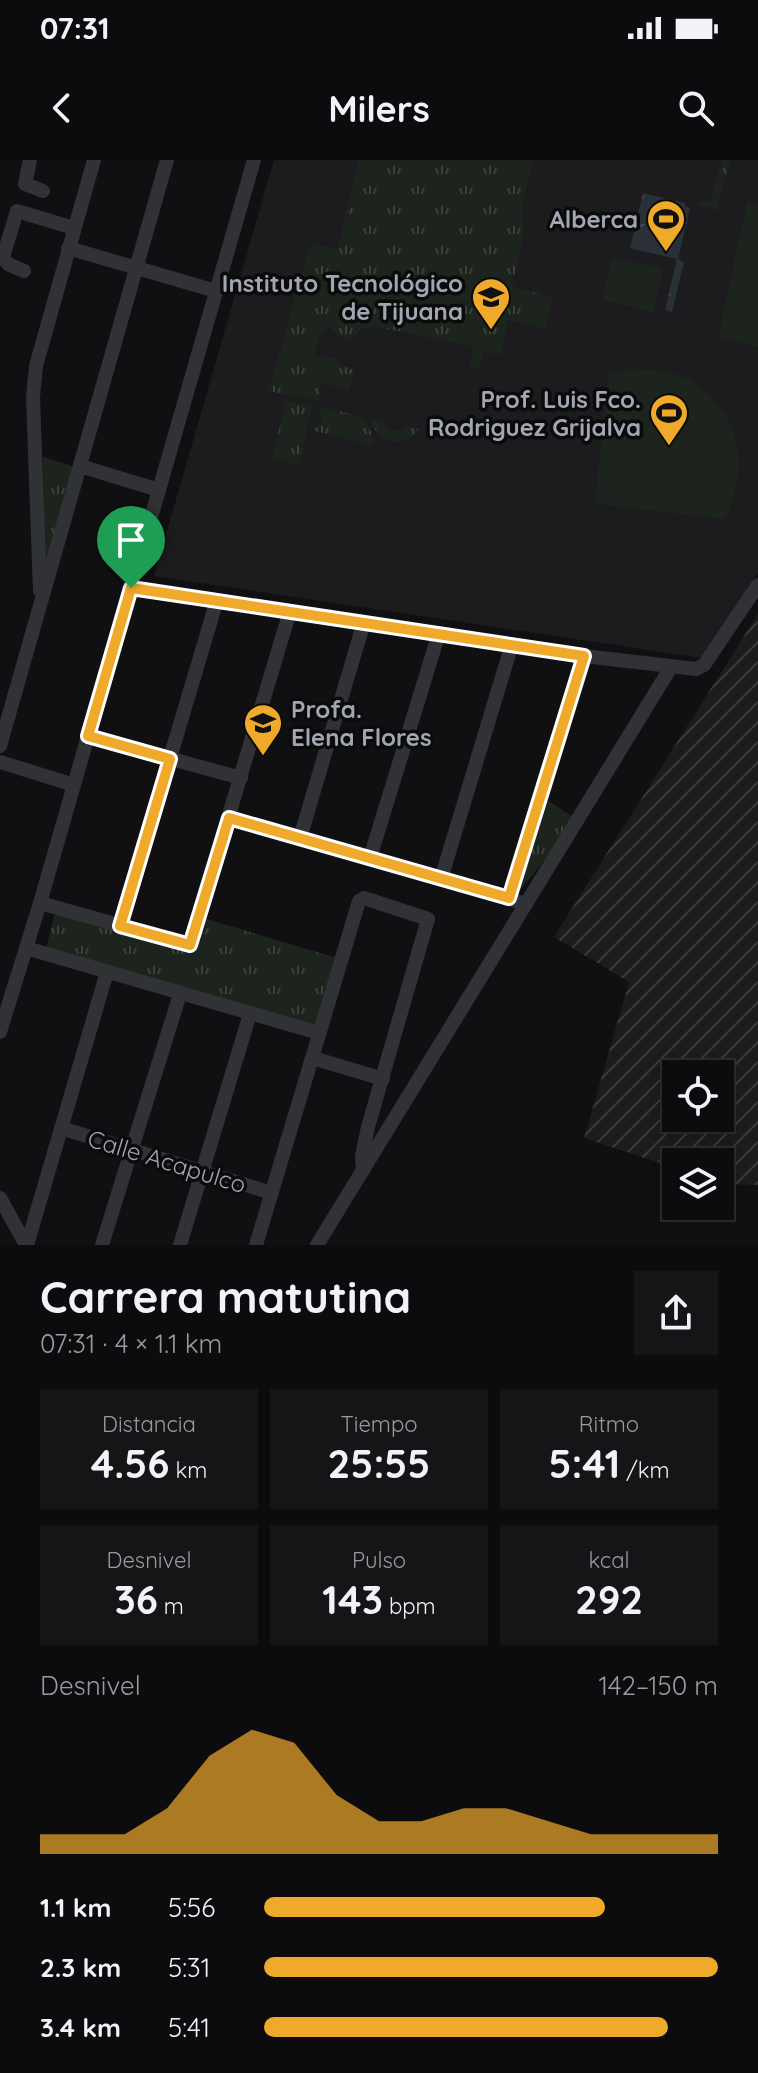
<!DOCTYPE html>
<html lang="es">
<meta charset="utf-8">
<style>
:root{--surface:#0c0c0e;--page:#151517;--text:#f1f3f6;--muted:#9a9b9e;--line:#2c2c2e;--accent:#efa92b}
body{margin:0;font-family:Quicksand,sans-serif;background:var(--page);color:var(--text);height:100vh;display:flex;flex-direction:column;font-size:30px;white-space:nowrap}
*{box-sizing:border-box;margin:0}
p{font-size:26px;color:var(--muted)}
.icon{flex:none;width:44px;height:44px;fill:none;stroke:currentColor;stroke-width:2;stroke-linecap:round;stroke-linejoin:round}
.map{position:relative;height:1085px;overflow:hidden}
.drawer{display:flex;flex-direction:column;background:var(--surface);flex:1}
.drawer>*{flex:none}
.buttons{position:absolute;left:662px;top:900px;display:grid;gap:16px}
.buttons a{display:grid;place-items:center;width:72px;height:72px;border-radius:0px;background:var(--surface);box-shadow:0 4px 12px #0003,0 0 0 2px var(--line);font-size:40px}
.pin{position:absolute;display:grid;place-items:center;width:68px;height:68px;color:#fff;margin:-82px -34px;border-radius:50% 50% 50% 0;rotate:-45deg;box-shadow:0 0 8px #0007}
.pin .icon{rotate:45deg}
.round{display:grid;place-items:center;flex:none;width:84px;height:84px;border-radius:0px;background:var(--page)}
.head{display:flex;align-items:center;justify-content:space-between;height:136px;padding:0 40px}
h1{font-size:44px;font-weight:800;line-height:60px}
.metrics{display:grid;grid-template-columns:repeat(3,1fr);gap:12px;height:136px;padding:8px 40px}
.metrics div{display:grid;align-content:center;border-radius:0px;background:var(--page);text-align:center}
.metrics b{font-size:40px;font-weight:800}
.metrics small{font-size:22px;font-weight:400}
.metrics p{font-size:22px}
.chart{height:224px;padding:16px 40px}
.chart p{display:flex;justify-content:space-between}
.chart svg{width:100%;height:144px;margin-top:8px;fill:var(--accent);opacity:.7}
ul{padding:0 40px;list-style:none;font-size:26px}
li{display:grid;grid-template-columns:128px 96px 1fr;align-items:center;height:60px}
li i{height:20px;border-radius:10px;background:var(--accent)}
.status{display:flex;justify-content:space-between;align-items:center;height:56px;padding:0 40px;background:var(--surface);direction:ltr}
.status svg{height:22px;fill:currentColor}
header{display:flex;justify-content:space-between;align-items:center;height:104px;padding:0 40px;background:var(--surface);font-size:36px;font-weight:800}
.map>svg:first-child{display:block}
</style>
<div class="status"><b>07:31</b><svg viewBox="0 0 49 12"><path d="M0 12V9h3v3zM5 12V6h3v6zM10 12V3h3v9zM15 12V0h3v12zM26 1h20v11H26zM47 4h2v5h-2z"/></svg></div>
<header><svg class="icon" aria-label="back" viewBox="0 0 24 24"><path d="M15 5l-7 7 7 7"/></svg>Milers<svg class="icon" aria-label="search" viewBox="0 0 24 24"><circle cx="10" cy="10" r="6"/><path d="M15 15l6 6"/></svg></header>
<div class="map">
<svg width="758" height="1085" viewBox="0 0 758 1085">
<defs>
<pattern id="industrial-furrows" width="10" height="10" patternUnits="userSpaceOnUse" patternTransform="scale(2)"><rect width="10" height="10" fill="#1c1c1e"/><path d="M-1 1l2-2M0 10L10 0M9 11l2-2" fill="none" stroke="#3a3a3c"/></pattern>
<pattern id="grass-tufts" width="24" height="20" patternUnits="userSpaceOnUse" patternTransform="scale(2)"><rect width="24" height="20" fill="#1d241d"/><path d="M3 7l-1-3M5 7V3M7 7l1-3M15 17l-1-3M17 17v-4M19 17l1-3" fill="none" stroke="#3b413b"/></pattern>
<pattern id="water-ripples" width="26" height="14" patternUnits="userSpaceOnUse" patternTransform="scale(2)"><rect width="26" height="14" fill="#293137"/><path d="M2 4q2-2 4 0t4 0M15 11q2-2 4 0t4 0" fill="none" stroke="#454c52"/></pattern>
</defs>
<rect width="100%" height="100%" fill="#101012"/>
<!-- built -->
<polygon fill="#1c1c1e" points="274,0 758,0 758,413 702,498 154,416"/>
<!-- industrial -->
<path fill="url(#industrial-furrows)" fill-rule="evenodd" d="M 758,454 L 758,1025 L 720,1024 L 720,1002 L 676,1002 L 676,1022 L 672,1021 L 672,1007 L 584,978 L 629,822 L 554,777 ZM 676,914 L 720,914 L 720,958 L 676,958 Z"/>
<!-- grass -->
<g fill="url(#grass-tufts)">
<polygon points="359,0 533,0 522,46 523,75 512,127 552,137 546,168 508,160 500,195 484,191 478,210 470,205 473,186 378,167 362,169 348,182 327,165 318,179 314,196 340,199 339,205 354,210 349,229 321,223 319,241 269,231 311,84 338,89"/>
<polygon points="722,0 730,0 717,50 698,45 700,40 711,42"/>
<polygon points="286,241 312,245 299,305 272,298"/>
<polygon points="317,246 364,257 375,281 372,285 311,270 323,260"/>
<path d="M 370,258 L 383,260 C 386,271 398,275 406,265 L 419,269 C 403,291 376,282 370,258 Z"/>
<polygon points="43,297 76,307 44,423"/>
<polygon points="543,637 577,660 513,739"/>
<polygon points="56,748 190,788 200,757 340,799 318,873 45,793"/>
</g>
<!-- pitch -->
<g fill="#1d241d">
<polygon points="747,42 758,44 758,187 718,178"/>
<polygon points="612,97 663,109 653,152 602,140"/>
<path d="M 627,209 C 647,209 670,209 688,219 C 740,250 751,308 725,359 L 595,344 L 608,215 Z"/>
</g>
<!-- water -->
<polygon fill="url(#water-ripples)" points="643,33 685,43 685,46 690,48 678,99 684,102 672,152 665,150 677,99 630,88"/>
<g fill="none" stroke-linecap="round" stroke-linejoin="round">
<!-- minor -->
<g stroke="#313236" stroke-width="14">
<polyline points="30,0 25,24 43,31"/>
<polyline points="68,88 216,131"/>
<polyline points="24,111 8,104 3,97 17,51 74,68"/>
<polyline points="80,306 159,330"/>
<polyline points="131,428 584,496 696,509 704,505 758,425"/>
<polyline points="40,431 33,237 36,206 94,0"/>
<polyline points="88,576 241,618"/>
<polyline points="0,586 167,0"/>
<polyline points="0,602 74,625"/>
<polyline points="229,658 526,744"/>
<polyline points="300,678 364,462"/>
<polyline points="370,698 439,473"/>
<polyline points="441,719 512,484"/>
<polyline points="509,738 584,496"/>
<polyline points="40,743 190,785 290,451"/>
<polyline points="120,766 217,440"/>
<polyline points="26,788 319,873"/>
<polyline points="0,872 40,743 254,0"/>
<polyline points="313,898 383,919"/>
<polyline points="61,968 272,1033"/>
<polyline points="0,1038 26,1085"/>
<polyline points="27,1085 107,812"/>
<polyline points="102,1085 180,834"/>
<polyline points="180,1085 250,854"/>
<polyline points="256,1085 359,741 364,738 428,759 368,967 362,996 363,1011"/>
<polyline points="317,1085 671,507"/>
</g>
</g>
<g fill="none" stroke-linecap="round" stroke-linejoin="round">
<!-- route casing -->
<g stroke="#fff" stroke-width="16">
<polygon id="route" points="131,428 584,496 509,738 229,658 190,785 120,766 170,599 88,576"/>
</g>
<!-- route -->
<use href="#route" stroke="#efa92b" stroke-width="10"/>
</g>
<!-- icons -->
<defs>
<g id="stadium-pin" transform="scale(2)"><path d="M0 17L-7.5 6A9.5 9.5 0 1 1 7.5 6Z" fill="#efa92b" stroke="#0b0b0c"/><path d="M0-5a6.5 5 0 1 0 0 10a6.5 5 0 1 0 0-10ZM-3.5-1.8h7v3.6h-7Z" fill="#111"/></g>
<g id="university-pin" transform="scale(2)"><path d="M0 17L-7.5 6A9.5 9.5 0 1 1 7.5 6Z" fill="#efa92b" stroke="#0b0b0c"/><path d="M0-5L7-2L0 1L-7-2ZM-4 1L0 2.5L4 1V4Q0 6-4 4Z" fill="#111"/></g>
<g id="school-pin" transform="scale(2)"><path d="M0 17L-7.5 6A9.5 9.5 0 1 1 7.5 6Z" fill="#efa92b" stroke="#0b0b0c"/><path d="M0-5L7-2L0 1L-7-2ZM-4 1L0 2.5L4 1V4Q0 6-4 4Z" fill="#111"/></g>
</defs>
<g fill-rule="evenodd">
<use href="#stadium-pin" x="666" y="59"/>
<use href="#university-pin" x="491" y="137"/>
<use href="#stadium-pin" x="669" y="253"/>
<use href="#school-pin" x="263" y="563"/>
</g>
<g text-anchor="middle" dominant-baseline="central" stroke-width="7" stroke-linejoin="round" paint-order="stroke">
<!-- poi labels -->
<g font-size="24" font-weight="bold" fill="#a1a7b2" stroke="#0b0b0c" text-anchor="end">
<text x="638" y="59">Alberca</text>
<text x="463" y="123">Instituto Tecnológico<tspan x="463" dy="28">de Tijuana</tspan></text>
<text x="641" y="239">Prof. Luis Fco.<tspan x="641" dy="28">Rodriguez Grijalva</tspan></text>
<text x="291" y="549" text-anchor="start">Profa.<tspan x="291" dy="28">Elena Flores</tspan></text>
</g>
<!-- street labels -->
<g font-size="24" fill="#a1a7b2" stroke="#0b0b0c">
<text transform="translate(167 1001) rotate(17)">Calle Acapulco</text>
</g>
</g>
</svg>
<div class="buttons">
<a><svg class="icon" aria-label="locate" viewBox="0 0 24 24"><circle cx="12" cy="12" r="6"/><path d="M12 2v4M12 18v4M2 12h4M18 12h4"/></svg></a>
<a><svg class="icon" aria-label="layers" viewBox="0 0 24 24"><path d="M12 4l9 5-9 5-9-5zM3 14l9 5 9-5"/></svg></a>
</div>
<div class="pin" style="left:131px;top:428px;background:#1e9e55"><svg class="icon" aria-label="arrive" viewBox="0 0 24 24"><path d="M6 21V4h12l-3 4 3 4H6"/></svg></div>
</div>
<section class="drawer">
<div class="head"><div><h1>Carrera matutina</h1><p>07:31 · 4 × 1.1 km</p></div><a class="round"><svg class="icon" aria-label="share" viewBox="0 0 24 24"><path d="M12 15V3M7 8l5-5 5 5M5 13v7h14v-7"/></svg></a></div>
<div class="metrics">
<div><p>Distancia</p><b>4.56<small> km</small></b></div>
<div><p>Tiempo</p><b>25:55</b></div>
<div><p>Ritmo</p><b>5:41<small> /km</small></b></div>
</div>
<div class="metrics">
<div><p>Desnivel</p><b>36<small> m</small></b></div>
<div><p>Pulso</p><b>143<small> bpm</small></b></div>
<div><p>kcal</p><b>292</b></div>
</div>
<div class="chart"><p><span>Desnivel</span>142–150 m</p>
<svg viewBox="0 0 160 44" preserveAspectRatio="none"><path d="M0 44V38L10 38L20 38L30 30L40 14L50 6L60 10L70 26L80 34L90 34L100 30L110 30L120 34L130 38L140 38L150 38L160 38V44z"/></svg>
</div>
<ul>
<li><b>1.1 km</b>5:56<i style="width:75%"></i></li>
<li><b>2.3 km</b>5:31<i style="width:100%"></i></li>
<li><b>3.4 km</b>5:41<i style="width:89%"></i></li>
</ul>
</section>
